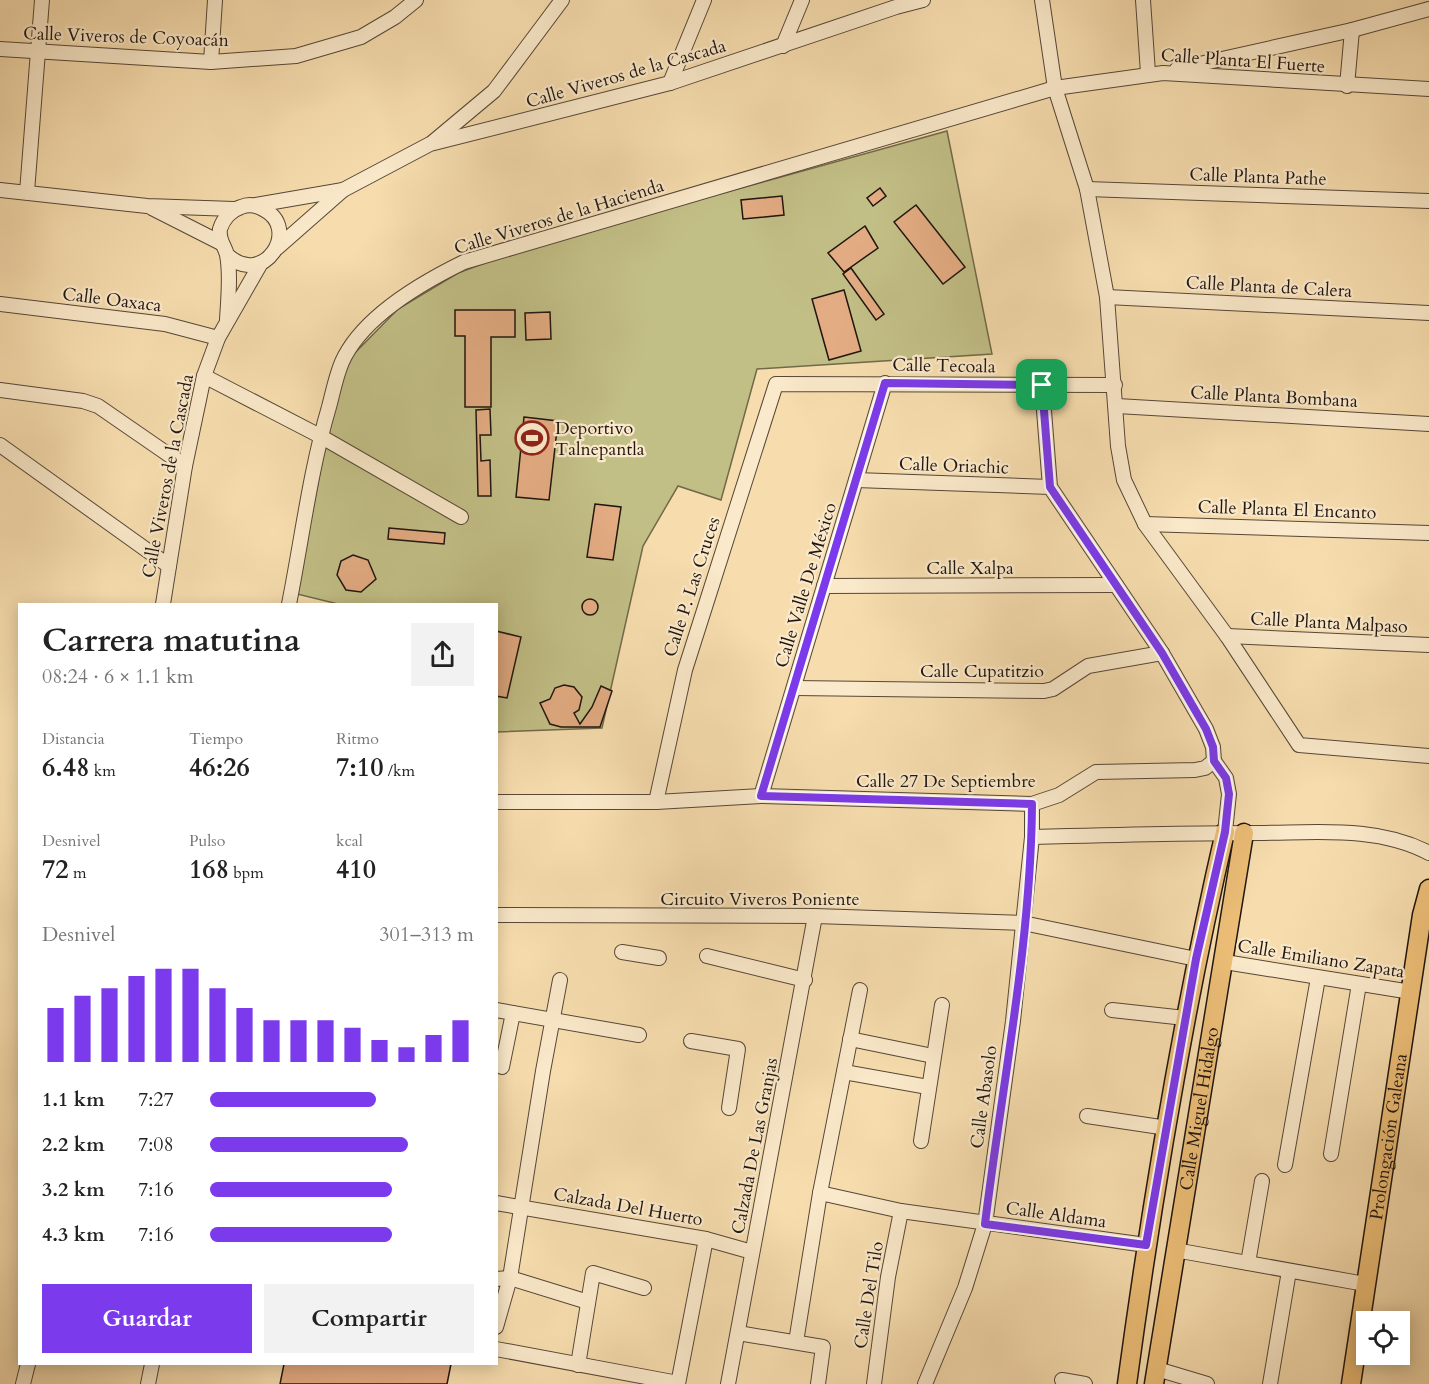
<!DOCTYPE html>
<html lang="es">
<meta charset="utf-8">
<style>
:root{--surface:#fff;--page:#f2f2f2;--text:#222;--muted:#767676;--accent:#7c3aed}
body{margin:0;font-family:Cardo,serif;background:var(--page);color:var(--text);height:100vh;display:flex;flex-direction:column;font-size:22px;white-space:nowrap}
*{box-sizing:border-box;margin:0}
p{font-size:20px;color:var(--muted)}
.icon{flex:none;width:33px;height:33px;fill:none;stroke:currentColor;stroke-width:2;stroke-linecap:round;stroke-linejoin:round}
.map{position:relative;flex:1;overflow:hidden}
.panel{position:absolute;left:18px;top:603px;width:480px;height:762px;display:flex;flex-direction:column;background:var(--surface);border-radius:0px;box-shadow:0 3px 15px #0003}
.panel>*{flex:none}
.buttons{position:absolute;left:1356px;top:1311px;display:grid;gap:12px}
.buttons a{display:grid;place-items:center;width:54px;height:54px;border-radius:0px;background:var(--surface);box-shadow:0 3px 15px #0003;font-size:30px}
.pin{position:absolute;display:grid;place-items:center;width:51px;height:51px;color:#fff;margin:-26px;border-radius:12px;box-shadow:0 3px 9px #0006}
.round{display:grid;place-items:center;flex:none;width:63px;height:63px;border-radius:0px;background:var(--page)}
.headline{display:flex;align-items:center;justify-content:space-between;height:102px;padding:0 24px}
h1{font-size:33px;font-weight:600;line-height:45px}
.figures{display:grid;grid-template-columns:repeat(3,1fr);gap:9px;height:102px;padding:6px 24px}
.figures div{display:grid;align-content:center}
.figures b{font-size:26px;font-weight:600}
.figures small{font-size:16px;font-weight:400}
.figures p{font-size:16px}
.chart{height:168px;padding:12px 24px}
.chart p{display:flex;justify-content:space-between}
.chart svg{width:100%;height:108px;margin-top:6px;stroke:var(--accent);stroke-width:6}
.primary-button{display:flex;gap:12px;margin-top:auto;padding:12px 24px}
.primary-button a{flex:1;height:69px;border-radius:0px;background:var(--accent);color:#fff;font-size:24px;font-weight:600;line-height:69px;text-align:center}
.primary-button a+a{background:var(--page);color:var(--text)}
ul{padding:0 24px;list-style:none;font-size:20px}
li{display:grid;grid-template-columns:96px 72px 1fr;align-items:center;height:45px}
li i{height:15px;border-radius:8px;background:var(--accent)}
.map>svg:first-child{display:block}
</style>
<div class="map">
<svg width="1429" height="1384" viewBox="0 0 1429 1384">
<rect width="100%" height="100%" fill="#f7ddae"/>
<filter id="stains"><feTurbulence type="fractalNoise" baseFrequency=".00333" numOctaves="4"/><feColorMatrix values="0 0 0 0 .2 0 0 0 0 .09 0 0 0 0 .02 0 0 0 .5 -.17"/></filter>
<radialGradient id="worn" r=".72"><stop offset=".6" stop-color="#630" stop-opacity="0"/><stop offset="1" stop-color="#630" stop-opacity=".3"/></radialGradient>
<!-- green -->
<polygon fill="#c2bf86" stroke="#716a4a" stroke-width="1.5" points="947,131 992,354 757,369 721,500 678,486 643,546 602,728 497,732 496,604 338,604 297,594 324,451 346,362 398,309 458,273 528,247"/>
<!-- building -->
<g fill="#e4ac83" stroke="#20150f" stroke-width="1.5">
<polygon points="880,188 886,196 873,206 867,198"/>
<polygon points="782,196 784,215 743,219 741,200"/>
<polygon points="916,205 965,267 943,284 894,222"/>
<polygon points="865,226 878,248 844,272 828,253"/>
<polygon points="851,268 884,314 876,320 843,274"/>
<polygon points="844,290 861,351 829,360 812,299"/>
<polygon points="455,310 515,310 515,337 491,337 491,407 465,407 465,336 455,336"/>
<polygon points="550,312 551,339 526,340 525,313"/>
<polygon points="490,409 491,435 480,435 481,461 490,460 491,496 478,496 476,410"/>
<polygon points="524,417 558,421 549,500 516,497"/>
<polygon points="595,504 621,507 613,560 587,557"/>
<polygon points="389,528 445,533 444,544 388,539"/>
<polygon points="353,555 368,560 376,579 361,592 346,590 337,575 341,561"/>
<circle cx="590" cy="607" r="8"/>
<polygon points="496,631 521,637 507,698 496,696"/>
<polygon points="564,685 574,687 582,697 579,710 574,713 580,724 592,707 601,686 612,691 600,727 561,727 550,724 540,703 550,699 555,688"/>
<polygon points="284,1364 451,1364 447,1384 280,1384"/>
</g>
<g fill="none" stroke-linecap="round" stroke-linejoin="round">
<!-- minor casing -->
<g stroke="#564737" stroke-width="16">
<g id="minor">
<polyline points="1042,0 1055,88 1087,189 1107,297 1118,446 1124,480 1145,524 1227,636 1299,745 1429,756"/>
<polyline points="1143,0 1148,73"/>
<polyline points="783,46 802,0"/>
<polyline points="0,49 211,62 296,56 361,37 395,17 416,0"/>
<polyline points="211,62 215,0"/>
<polyline points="1177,69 1352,30 1429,9"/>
<polyline points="670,83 704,0"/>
<polyline points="1347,86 1352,30"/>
<polyline points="433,142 494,91 562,0"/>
<polyline points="1087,189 1429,201"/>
<polyline points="0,190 147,206 234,209"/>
<polyline points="27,192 42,0"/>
<polyline points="256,205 343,190"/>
<polyline points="152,208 221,243"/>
<polyline points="277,248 343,190 430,144 670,83 896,7 923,0"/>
<path d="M 227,255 C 264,289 302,228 263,209 C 256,205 248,204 241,207 C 231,210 223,219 220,229 C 218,240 225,246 227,255 C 231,275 228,300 227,320"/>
<polyline points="1107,297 1429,313"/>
<polyline points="0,304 165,324 218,338"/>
<polyline points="204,376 320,436 461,517"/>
<polyline points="1042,385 1050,487 1162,653 1206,729 1213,747 1214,761 1226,778 1229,794 1225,832"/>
<polyline points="0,390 83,401 98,406 185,466"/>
<polyline points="1117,406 1429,424"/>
<polyline points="0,445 169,566"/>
<polyline points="856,480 1050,487"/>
<polyline points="1145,524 1429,533"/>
<polyline points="824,586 1116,585"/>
<polyline points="163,604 185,466 204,376 218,338 261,263"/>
<path d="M 289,604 C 302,539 310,471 329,407 C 333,392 336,376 342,362 C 362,317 421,283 464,262 L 1055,88 L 1163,73 L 1429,89"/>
<polyline points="1227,636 1429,645"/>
<polyline points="794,688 1044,691 1053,689 1088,666 1162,653"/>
<polyline points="761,796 885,383"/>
<polyline points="496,802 656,802 761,796 1032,804 1059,795 1096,772 1195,770 1205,768 1214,761"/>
<polyline points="656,802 685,670 776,384 1115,385"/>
<path d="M 1032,837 C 1107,835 1182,833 1257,833 C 1314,833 1377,825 1429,853"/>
<polyline points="496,915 815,916 1023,923 1196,959"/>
<polyline points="622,952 659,958"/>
<polyline points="707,956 805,980"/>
<polyline points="1225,962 1411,992"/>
<polyline points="496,1010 639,1035"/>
<polyline points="1112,1010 1185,1018"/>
<polyline points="850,1039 933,1056"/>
<polyline points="691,1041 738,1049 729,1108"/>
<polyline points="502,1067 513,1013"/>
<polyline points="844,1072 928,1087"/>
<polyline points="1087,1116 1167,1128"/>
<polyline points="921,1141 942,1005"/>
<polyline points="1331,1154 1359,984"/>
<polyline points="1285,1165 1318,978"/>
<polyline points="820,1193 901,1211 1146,1245"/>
<polyline points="496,1203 706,1239 752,1252"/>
<polyline points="1175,1250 1365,1284"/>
<polyline points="1248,1263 1262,1181"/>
<polyline points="496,1279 510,1278 588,1302"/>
<polyline points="496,1327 510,1278 543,1071 560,980"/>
<polyline points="738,1333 823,1347 818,1384"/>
<polyline points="796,1342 820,1193 860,990"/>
<polyline points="496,1349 678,1383"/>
<polyline points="578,1365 593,1273 644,1288"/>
<polyline points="1157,1369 1207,1384"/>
<polyline points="1062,1380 1085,1384"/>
<polyline points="23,1384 28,1364"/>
<polyline points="148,1384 152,1364"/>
<polyline points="678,1384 706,1239"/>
<polyline points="728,1384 815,916"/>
<polyline points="874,1384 888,1277 901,1211"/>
<polyline points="925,1384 965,1288 985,1224 1013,1021 1032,837 1032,804"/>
<polyline points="1270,1384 1289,1271"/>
</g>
</g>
<!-- major casing -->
<g stroke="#20150f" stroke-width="21">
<g id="major">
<path d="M 1127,1384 C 1152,1199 1183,1014 1225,832"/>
<path id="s1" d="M 1154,1384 L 1244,833"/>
<path id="s2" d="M 1351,1384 L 1422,915 L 1429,889"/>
</g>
</g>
<!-- minor -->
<use href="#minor" stroke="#fae9ca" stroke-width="14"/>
<!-- major -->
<use href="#major" stroke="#ecbe77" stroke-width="18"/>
</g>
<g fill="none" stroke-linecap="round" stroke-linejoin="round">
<!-- route casing -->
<g stroke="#fff" stroke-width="12">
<path id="route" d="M 885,383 L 1042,385 L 1050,487 L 1162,653 L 1206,729 L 1213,747 L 1214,761 L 1226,778 L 1229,794 L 1225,832 L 1196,959 L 1146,1245 L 985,1224 C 1002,1085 1031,943 1032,804 L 761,796 Z"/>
</g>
<!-- route -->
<use href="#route" stroke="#7c3aed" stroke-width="8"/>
</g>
<!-- icons -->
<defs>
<g id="stadium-ring" transform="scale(1.725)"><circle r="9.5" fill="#fae9ca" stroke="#8f2418" stroke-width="1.5"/><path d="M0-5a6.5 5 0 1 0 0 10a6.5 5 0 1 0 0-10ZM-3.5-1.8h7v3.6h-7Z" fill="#8f2418"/></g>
</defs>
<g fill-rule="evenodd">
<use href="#stadium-ring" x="532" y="438"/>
</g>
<g text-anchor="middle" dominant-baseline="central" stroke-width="4.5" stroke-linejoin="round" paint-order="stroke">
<!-- street labels -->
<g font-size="18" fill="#20150f" stroke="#fae9ca">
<text transform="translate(126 37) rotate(2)">Calle Viveros de Coyoacán</text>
<text transform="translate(1243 61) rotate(4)">Calle Planta El Fuerte</text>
<text transform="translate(626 74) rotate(-16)">Calle Viveros de la Cascada</text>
<text transform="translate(1258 177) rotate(2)">Calle Planta Pathe</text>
<text transform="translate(559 217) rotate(-17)">Calle Viveros de la Hacienda</text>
<text transform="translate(1269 287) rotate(3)">Calle Planta de Calera</text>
<text transform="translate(112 300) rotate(7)">Calle Oaxaca</text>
<text transform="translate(944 366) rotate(1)">Calle Tecoala</text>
<text transform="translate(1274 397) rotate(3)">Calle Planta Bombana</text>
<text transform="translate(954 466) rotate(2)">Calle Oriachic</text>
<text transform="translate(168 476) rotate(-79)">Calle Viveros de la Cascada</text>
<text transform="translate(1287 510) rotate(2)">Calle Planta El Encanto</text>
<text x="970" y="568">Calle Xalpa</text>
<text transform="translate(806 585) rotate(-73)">Calle Valle De México</text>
<text transform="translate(692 587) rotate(-72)">Calle P. Las Cruces</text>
<text transform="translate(1329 623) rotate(3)">Calle Planta Malpaso</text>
<text x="982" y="671">Calle Cupatitzio</text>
<text x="946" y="781">Calle 27 De Septiembre</text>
<text x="760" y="899">Circuito Viveros Poniente</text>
<text transform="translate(1321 959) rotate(9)">Calle Emiliano Zapata</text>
<text transform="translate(984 1097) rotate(-82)">Calle Abasolo</text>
<text stroke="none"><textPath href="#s1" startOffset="279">Calle Miguel Hidalgo</textPath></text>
<text stroke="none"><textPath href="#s2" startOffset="250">Prolongación Galeana</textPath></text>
<text transform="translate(755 1146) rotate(-79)">Calzada De Las Granjas</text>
<text transform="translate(628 1207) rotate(10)">Calzada Del Huerto</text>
<text transform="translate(1056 1215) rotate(8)">Calle Aldama</text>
<text transform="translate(869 1295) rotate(-81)">Calle Del Tilo</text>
</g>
<!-- poi labels -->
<g font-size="18" fill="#20150f" stroke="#fae9ca" text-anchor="start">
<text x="555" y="428">Deportivo<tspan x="555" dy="21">Talnepantla</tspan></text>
</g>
</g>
<rect width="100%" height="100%" filter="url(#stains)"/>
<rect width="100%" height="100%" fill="url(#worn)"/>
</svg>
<div class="buttons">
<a><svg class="icon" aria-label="locate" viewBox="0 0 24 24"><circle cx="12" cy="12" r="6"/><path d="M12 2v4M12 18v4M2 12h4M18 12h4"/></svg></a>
</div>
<div class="pin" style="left:1042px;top:385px;background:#1e9e55"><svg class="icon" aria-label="arrive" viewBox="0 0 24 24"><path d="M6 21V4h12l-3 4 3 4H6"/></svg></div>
<section class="panel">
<div class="headline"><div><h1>Carrera matutina</h1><p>08:24 · 6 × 1.1 km</p></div><a class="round"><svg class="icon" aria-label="share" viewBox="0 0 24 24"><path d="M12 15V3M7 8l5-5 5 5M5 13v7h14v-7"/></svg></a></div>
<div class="figures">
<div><p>Distancia</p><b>6.48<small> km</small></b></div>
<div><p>Tiempo</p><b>46:26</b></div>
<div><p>Ritmo</p><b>7:10<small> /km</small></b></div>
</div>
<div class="figures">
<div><p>Desnivel</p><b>72<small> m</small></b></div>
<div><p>Pulso</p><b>168<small> bpm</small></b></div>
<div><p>kcal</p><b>410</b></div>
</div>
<div class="chart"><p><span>Desnivel</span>301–313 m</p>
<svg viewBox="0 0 160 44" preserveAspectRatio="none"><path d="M5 44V22M15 44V17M25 44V14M35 44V9M45 44V6M55 44V6M65 44V14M75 44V22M85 44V27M95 44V27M105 44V27M115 44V30M125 44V35M135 44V38M145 44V33M155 44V27"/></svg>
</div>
<ul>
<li><b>1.1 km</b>7:27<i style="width:63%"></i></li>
<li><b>2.2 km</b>7:08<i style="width:75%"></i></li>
<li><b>3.2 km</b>7:16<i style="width:69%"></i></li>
<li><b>4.3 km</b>7:16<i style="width:69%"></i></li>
</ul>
<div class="primary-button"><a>Guardar</a><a>Compartir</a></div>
</section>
</div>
